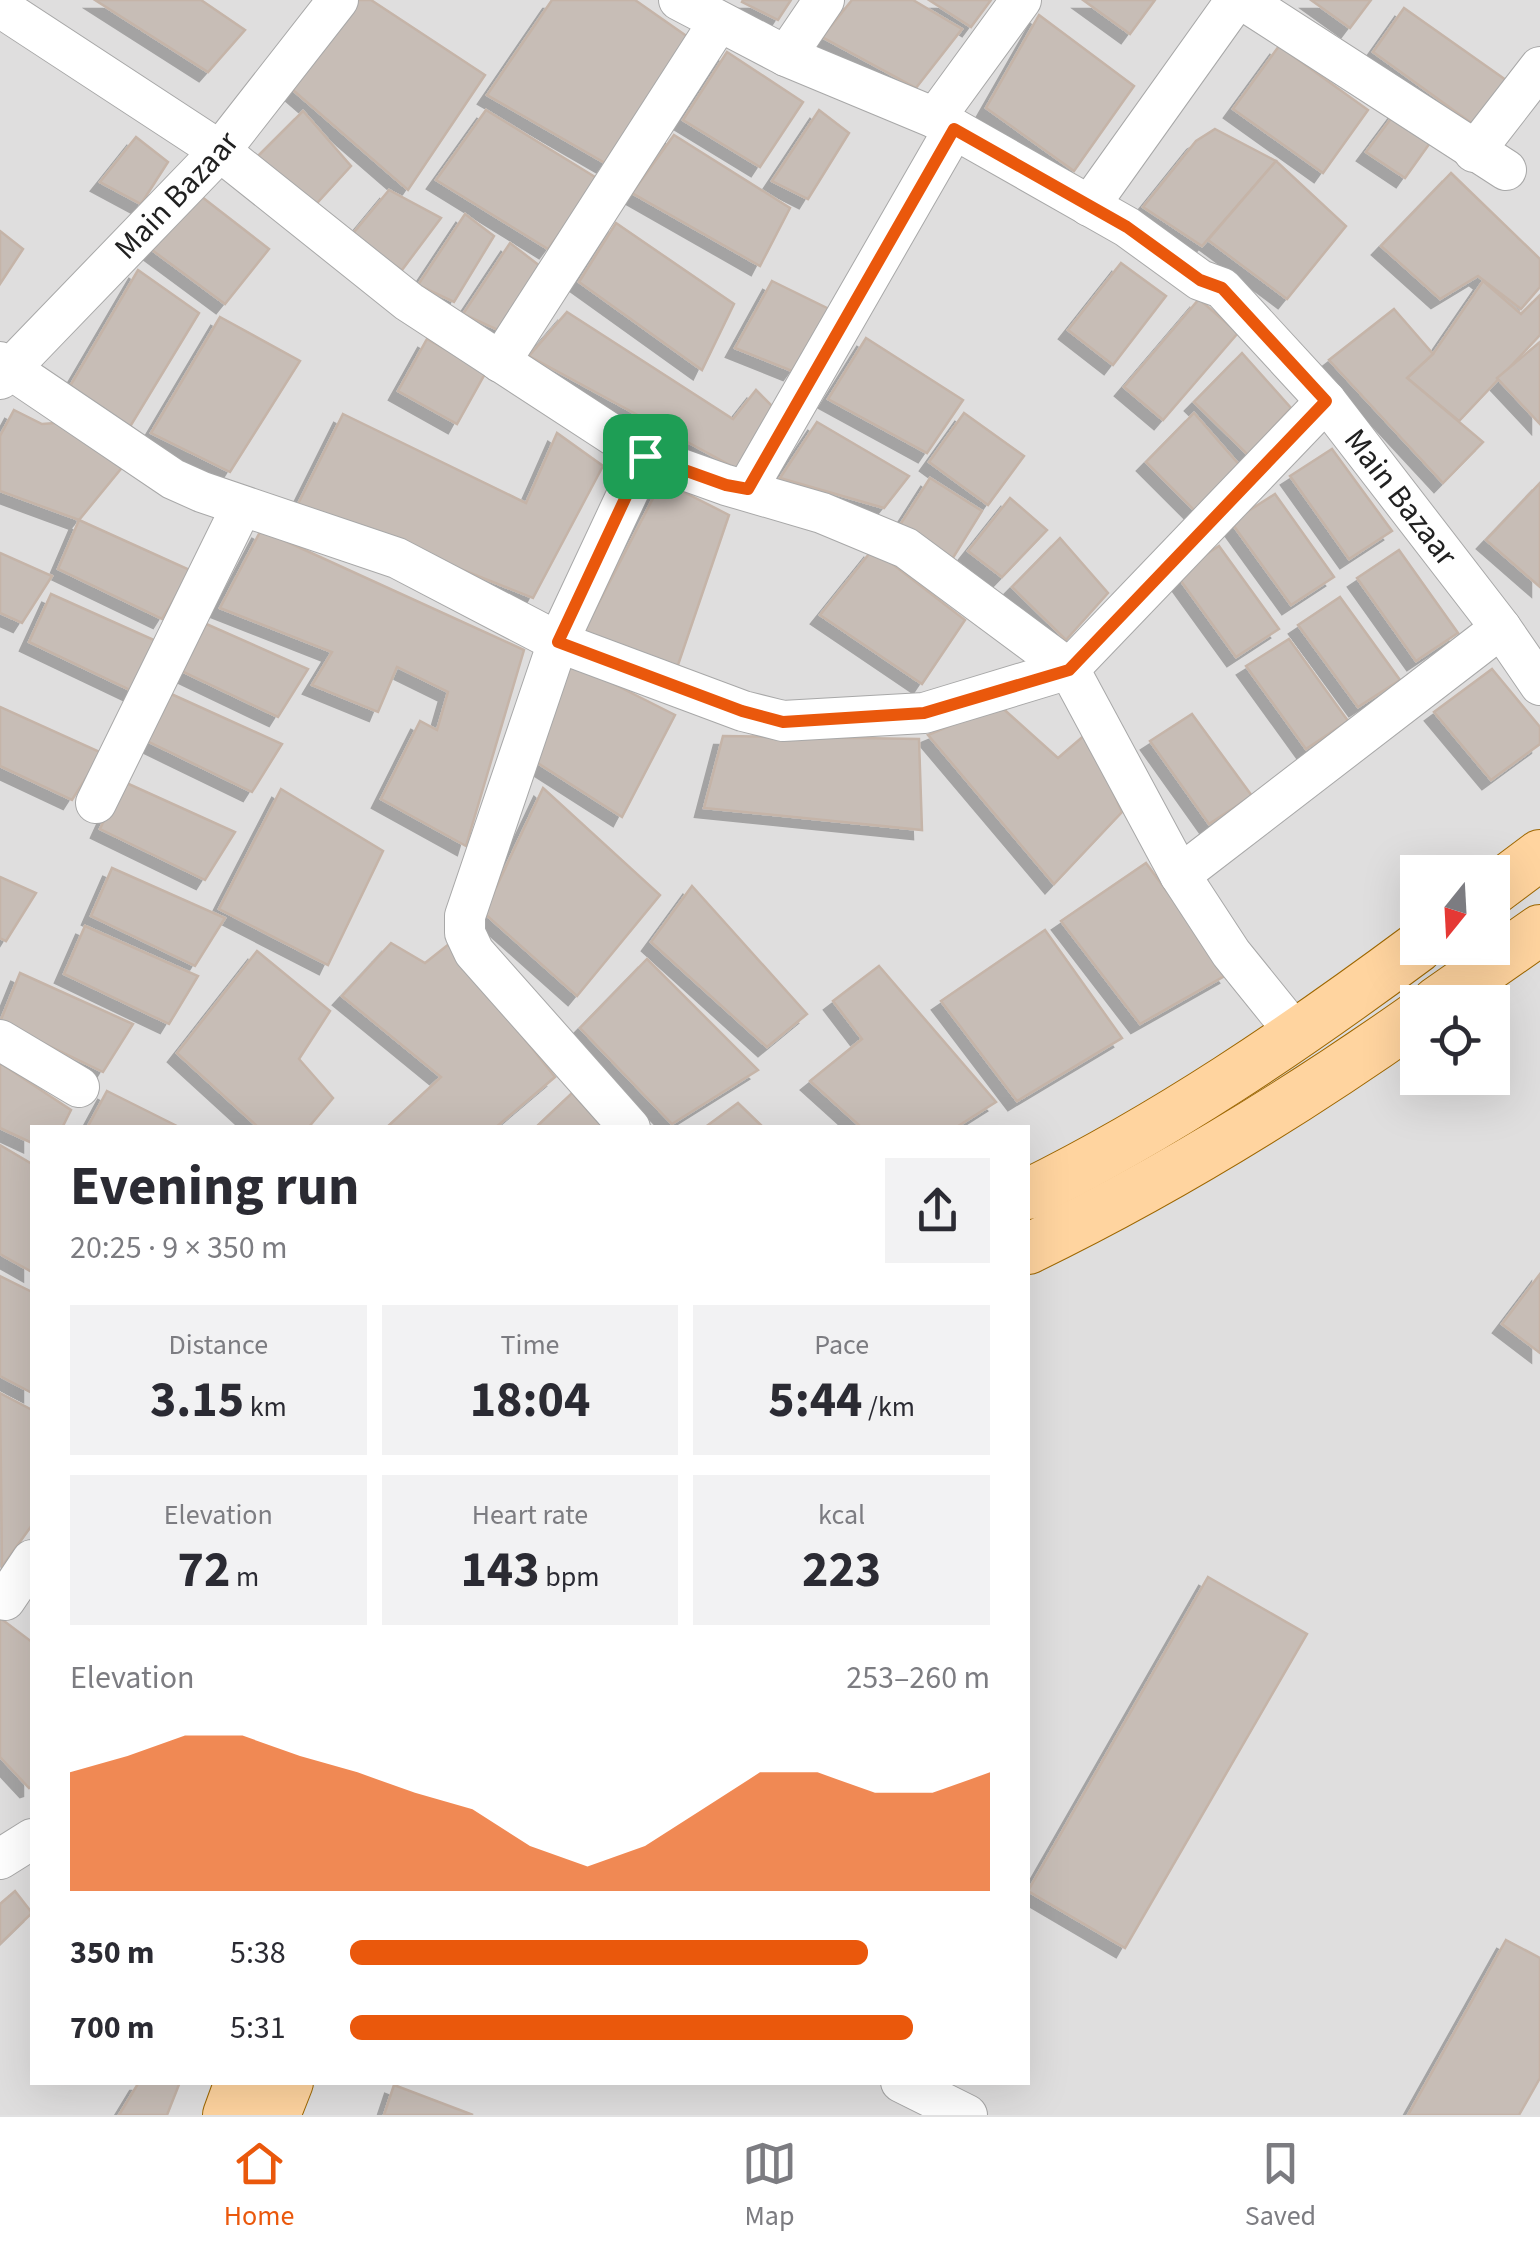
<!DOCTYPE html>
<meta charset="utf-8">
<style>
:root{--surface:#fff;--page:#f2f2f3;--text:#2b2b33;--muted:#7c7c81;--line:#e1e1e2;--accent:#ea580c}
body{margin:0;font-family:"Source Sans 3",sans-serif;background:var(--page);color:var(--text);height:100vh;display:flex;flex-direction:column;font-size:38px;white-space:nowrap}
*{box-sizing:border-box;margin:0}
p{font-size:32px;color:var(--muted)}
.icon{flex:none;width:55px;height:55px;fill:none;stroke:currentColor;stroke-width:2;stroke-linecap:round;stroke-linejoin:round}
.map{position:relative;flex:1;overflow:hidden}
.sheet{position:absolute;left:30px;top:1125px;width:1000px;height:960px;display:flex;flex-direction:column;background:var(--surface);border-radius:0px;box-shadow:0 10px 40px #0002}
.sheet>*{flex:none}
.needle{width:65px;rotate:198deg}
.fabs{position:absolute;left:1400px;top:855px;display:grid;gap:20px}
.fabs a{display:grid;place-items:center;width:110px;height:110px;border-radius:0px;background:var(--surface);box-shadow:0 10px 40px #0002;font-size:50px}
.pin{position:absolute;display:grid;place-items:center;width:85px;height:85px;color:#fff;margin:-42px;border-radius:20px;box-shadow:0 5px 15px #0006}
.round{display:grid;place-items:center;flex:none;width:105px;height:105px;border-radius:0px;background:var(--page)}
.headline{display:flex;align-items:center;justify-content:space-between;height:170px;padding:0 40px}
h1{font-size:55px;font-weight:700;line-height:75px}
.metrics{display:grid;grid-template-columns:repeat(3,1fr);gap:15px;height:170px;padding:10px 40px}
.metrics div{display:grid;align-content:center;border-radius:0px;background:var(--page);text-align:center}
.metrics b{font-size:50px;font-weight:700}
.metrics small{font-size:28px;font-weight:400}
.metrics p{font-size:28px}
.chart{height:280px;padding:20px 40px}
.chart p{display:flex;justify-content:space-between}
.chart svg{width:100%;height:180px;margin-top:10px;fill:var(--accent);opacity:.7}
ul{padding:0 40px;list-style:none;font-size:32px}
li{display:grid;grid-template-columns:160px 120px 1fr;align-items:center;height:75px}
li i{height:25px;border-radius:12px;background:var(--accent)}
.tabs{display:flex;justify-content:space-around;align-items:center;height:140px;border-top:2px solid var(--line);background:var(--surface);font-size:28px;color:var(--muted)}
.tabs a{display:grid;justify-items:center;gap:5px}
.tabs .selected{color:var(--accent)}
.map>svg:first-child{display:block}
</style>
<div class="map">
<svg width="1540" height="2115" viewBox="0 0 1540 2115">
<defs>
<filter id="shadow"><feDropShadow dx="-9" dy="9" stdDeviation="0" flood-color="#0004"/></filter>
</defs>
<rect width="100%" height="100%" fill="#f2eee7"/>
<!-- residential -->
<path fill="#dfdede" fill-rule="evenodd" d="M 0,0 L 1540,0 L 1540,2115 L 0,2115 ZM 1418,872 L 1492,872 L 1492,948 L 1418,948 ZM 1418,1002 L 1492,1002 L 1492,1078 L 1418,1078 ZM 32,1128 L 1028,1128 L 1028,2082 L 32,2082 Z"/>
<!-- building -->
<g fill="#c7bdb6" stroke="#c5b4a8" stroke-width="2.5" filter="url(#shadow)">
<polygon points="95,0 201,0 245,30 208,72"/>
<polygon points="353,0 371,0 485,75 408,190 286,84"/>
<polygon points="552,0 635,0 688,37 605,163 487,95"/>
<polygon points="743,0 791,0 778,20 742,2"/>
<polygon points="852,0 913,0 962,29 916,88 822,37"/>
<polygon points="929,0 991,0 971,27"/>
<polygon points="1083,0 1155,0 1130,34"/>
<polygon points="1311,0 1371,0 1350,28"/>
<polygon points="1404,8 1506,80 1474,125 1373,52"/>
<polygon points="1039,15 1134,86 1074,171 986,108"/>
<polygon points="1279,46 1368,110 1323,173 1233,109"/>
<polygon points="727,52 803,102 760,167 683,120"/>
<polygon points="1401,105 1435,136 1405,178 1366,152"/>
<polygon points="486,110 600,180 548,249 436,180"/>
<polygon points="819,110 849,133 808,199 772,181"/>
<polygon points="303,111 351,166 308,213 255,159"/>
<polygon points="1215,129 1276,161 1202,246 1143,207 1196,141"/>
<polygon points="674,135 790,208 760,266 632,193"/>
<polygon points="136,137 168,162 141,204 100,182"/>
<polygon points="1276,161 1346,226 1287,299 1208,240"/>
<polygon points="1451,173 1540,259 1540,287 1521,309 1478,276 1440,299 1381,246"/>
<polygon points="193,190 269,249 225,304 152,250"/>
<polygon points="389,190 441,218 402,270 350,237"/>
<polygon points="465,214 494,236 454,302 418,285"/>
<polygon points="616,223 734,304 702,370 579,282"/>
<polygon points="0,231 23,249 0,284"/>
<polygon points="510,243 540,266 500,331 463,314"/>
<polygon points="1121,263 1166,296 1113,365 1068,330"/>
<polygon points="138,270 199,313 125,435 66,393"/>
<polygon points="772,281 835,312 792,371 735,348"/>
<polygon points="1483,281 1521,314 1540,295 1540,335 1459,421 1407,378 1433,354"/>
<polygon points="1199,299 1238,333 1163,420 1124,387"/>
<polygon points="1394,309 1433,354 1407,378 1483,442 1443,483 1329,360"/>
<polygon points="567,312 733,419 756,390 772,406 739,470 529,356"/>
<polygon points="220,317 300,361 230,472 151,433"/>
<polygon points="866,338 963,400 927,453 828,399"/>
<polygon points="427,339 486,372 457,424 398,391"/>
<polygon points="1540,342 1540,424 1497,378"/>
<polygon points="1242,353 1291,408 1248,455 1194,402"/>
<polygon points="14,410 42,424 69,422 129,459 79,520 0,491 0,436"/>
<polygon points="964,413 1024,456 988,505 929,462"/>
<polygon points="1194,413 1242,468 1199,515 1146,462"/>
<polygon points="343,414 526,503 557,433 603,466 533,598 298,504"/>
<polygon points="817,422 909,476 884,508 780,478"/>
<polygon points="1332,449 1392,531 1349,559 1290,476"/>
<polygon points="930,478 982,511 951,561 898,528"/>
<polygon points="662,481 729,515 677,668 582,635"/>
<polygon points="1540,483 1540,587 1486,540"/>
<polygon points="1275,494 1334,577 1291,605 1231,522"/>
<polygon points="1010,498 1047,530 1002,577 968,551"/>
<polygon points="79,520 192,571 162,619 58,569"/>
<polygon points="261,530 524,650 466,846 381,799 420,721 437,730 448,692 397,667 378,712 312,685 332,652 220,608"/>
<polygon points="1060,538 1108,593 1066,640 1012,587"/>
<polygon points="1219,546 1279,629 1236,657 1176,574"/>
<polygon points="873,549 965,620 922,684 820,615"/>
<polygon points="1399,550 1458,633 1416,661 1357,578"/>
<polygon points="0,553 52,576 22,623 0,613"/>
<polygon points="51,594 163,644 134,692 29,642"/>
<polygon points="1340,597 1400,680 1358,707 1298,625"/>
<polygon points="195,619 308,669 278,717 173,667"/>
<polygon points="1289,639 1348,721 1306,749 1246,666"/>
<polygon points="572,663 675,715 622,817 533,760"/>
<polygon points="1492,669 1540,727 1540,744 1491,780 1434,712"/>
<polygon points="169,693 282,744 252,792 147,741"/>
<polygon points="999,705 1058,758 1087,733 1122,812 1054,884 928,735"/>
<polygon points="0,707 102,753 72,800 0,766"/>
<polygon points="1192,714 1252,796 1209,824 1150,741"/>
<polygon points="723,736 919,739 922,830 704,808"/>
<polygon points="122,781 235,832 205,880 100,829"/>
<polygon points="543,788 660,895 577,996 484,913"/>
<polygon points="281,789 383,851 328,965 219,909"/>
<polygon points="1146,863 1228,974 1140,1024 1061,921"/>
<polygon points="112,868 225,918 195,966 91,916"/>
<polygon points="0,877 36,893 6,941 0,938"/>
<polygon points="692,886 807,1014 767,1047 651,942"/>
<polygon points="85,926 198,976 169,1024 64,974"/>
<polygon points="1045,930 1122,1038 1017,1101 941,1001"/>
<polygon points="391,943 425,963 449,944 555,1077 495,1128 386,1128 441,1077 342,996"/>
<polygon points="257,951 330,1011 299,1059 333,1098 308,1128 259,1128 177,1053"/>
<polygon points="647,959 758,1070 672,1124 580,1028"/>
<polygon points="879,966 996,1102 955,1128 862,1128 810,1081 862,1039 833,1001"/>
<polygon points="20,973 133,1024 103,1072 0,1022"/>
<polygon points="0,1063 71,1110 62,1128 32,1128 32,1143 0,1128"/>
<polygon points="107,1091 181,1128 87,1128"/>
<polygon points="572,1093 604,1128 535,1128"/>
<polygon points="738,1103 764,1128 704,1128"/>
<polygon points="0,1145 32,1164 32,1272 0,1254"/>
<polygon points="1540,1274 1540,1353 1502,1324"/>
<polygon points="0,1276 32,1292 32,1393 0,1376"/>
<polygon points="0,1393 32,1410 32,1525 2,1567"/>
<polygon points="1208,1577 1307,1634 1125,1948 1028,1891"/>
<polygon points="0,1618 32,1642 32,1787 29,1788 0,1757"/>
<polygon points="15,1891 32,1913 0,1944 0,1904"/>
<polygon points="1506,1940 1540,1958 1540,2078 1519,2115 1408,2115"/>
<polygon points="139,2082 180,2082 167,2115 119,2115"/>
<polygon points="394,2085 473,2115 384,2115"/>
</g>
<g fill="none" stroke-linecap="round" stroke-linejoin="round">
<!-- minor casing -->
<g stroke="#a8a8a8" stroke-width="42">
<g id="minor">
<path id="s1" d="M 679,0 L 786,56 L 935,118 L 1127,227 L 1200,280 L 1222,288 L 1326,401 L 1501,628 L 1540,685"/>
<polyline points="1243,0 1506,170"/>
<polyline points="0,7 220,151 409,302 645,456 726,485 822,513 906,548 1069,669 1180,875 1231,953 1298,1036"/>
<polyline points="786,56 824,0"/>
<polyline points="935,118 1021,0"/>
<polyline points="1474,152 1540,67"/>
<polyline points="1089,206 1236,0"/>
<polyline points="0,362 173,479 202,492 397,558 558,642 743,711 783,721 924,713 1069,669 1326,401"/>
<polyline points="500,362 718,23"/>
<path id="s2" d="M 0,379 L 220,151 L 338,0"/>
<polyline points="747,489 954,129"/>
<polyline points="96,803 242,506"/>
<polyline points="1180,875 1501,628"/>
<polyline points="0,1040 79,1087"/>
<polyline points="630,1128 474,952 465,933 465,916 558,642 645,456"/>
<polyline points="5,1600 32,1560"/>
<polyline points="0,1859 32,1839"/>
<polyline points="901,2082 967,2115"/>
</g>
</g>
<!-- major casing -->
<g stroke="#9e6700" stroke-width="52">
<g id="major">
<polyline points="1492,891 1540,855"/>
<polyline points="1437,1002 1540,930"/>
<path d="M 1028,1194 C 1166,1126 1294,1039 1418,947"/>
<path d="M 1028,1249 C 1164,1183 1293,1104 1418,1016"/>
<polyline points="228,2115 240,2082"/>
<polyline points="275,2115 288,2082"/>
</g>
</g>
<!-- minor -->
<use href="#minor" stroke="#fff" stroke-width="40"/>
<!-- major -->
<use href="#major" stroke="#ffd49f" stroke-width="50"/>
</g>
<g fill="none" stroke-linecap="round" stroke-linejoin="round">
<!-- route casing -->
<g stroke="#fff" stroke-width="20">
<polygon id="route" points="954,129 1127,227 1200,280 1222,288 1326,401 1069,670 924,713 783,722 742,711 558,642 645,456 726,485 748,489"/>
</g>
<!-- route -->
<use href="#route" stroke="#ea580c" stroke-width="12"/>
</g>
<g text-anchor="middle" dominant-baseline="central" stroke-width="9" stroke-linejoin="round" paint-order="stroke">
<!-- street labels -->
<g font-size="32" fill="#212121" stroke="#fff">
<text stroke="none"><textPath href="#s2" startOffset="255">Main Bazaar</textPath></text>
<text stroke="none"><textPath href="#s1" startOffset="892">Main Bazaar</textPath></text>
</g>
</g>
</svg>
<div class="fabs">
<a><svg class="needle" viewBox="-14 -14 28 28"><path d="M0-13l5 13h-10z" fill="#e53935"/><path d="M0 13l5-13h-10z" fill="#7c7c81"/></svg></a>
<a><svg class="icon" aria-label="locate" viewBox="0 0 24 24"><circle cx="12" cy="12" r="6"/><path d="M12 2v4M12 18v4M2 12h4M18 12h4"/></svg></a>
</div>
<div class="pin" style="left:645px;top:456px;background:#1e9e55"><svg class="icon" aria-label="arrive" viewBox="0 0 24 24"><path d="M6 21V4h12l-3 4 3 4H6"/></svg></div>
<section class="sheet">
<div class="headline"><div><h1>Evening run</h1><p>20:25 · 9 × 350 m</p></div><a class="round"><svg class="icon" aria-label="share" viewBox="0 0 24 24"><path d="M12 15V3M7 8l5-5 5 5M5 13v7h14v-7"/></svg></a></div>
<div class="metrics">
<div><p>Distance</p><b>3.15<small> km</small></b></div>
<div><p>Time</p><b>18:04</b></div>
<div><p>Pace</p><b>5:44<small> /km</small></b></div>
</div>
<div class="metrics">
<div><p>Elevation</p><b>72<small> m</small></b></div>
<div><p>Heart rate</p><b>143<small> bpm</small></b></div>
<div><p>kcal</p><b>223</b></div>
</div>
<div class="chart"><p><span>Elevation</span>253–260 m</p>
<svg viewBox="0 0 160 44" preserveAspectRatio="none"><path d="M0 44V15L10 11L20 6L30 6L40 11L50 15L60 20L70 24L80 33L90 38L100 33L110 24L120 15L130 15L140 20L150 20L160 15V44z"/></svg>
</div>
<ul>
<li><b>350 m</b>5:38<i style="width:81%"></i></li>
<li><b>700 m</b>5:31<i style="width:88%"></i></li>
</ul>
</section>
</div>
<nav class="tabs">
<a class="selected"><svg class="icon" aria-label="home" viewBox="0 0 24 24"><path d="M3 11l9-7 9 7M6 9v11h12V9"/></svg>Home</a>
<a><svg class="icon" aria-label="map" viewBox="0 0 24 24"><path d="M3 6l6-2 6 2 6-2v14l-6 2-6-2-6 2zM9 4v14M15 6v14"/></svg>Map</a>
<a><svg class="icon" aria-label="saved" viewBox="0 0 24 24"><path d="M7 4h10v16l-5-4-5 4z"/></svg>Saved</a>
</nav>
